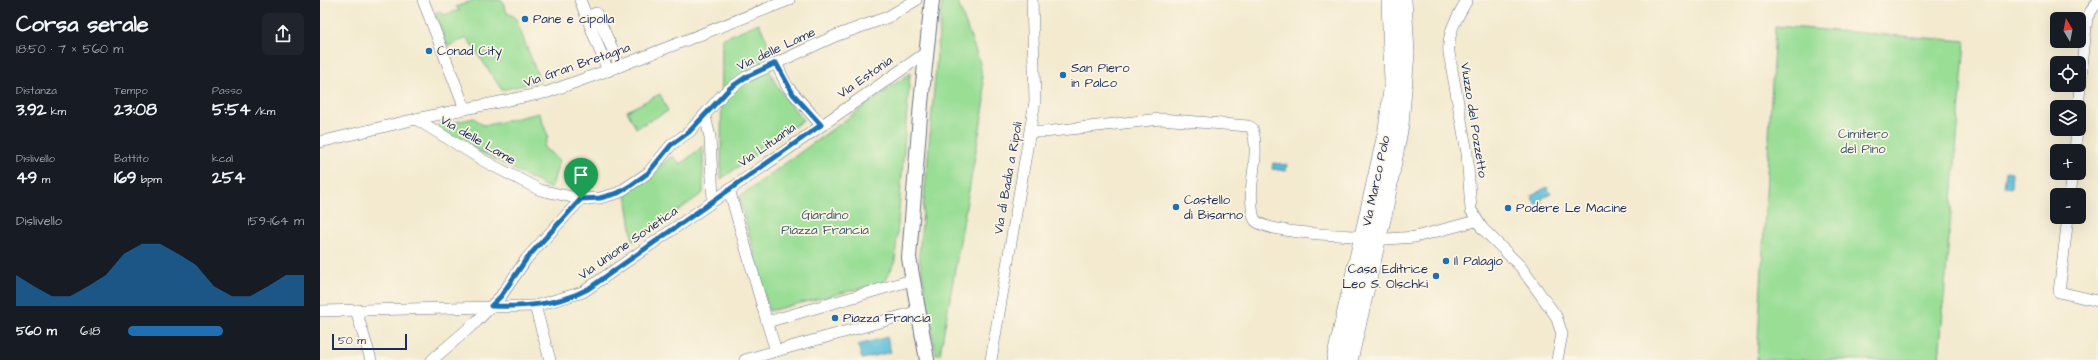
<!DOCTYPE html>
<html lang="it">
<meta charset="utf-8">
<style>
:root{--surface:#171b24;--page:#20242c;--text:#f1f3f6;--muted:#9ea1a6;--accent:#1f6fb2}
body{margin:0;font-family:"Architects Daughter",sans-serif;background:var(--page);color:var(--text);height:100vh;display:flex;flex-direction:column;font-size:15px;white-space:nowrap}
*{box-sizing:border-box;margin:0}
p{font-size:13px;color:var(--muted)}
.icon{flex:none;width:22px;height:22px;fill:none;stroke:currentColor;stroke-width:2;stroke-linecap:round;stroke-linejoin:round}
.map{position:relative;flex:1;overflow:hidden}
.details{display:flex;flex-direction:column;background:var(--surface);width:320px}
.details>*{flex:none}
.needle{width:26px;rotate:350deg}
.fabs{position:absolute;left:1730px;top:12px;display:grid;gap:8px}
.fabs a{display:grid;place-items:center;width:36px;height:36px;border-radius:6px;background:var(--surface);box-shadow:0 4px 16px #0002;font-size:20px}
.scale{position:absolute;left:12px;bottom:10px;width:75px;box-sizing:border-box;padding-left:4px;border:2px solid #1b2f5e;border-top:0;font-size:11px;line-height:14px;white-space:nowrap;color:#1b2f5e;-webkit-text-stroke:3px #fcf5e5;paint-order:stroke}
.pin{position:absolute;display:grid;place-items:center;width:34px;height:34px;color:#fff;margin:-41px -17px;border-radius:50% 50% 50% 0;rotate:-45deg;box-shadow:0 0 4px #0007}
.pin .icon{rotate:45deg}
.round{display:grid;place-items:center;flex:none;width:42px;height:42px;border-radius:6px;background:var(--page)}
.headline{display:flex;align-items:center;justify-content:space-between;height:68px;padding:0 16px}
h1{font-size:22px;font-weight:700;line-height:30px}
.figures{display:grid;grid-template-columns:repeat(3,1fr);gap:6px;height:68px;padding:4px 16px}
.figures div{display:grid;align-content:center}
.figures b{font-size:17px;font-weight:700}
.figures small{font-size:11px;font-weight:400}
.figures p{font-size:11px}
.chart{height:112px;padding:8px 16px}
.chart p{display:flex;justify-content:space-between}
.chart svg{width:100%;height:72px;margin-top:4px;fill:var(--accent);opacity:.7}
ul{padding:0 16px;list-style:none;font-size:13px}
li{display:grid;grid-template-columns:64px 48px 1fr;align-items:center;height:30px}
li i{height:10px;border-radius:5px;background:var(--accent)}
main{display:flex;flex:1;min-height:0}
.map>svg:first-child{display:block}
</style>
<main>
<section class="details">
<div class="headline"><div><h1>Corsa serale</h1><p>18:50 · 7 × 560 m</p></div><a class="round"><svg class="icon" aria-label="share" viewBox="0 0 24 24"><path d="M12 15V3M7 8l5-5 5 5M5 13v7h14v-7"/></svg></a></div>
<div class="figures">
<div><p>Distanza</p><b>3.92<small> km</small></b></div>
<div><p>Tempo</p><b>23:08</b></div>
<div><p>Passo</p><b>5:54<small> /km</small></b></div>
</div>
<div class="figures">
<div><p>Dislivello</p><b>49<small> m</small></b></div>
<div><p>Battito</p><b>169<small> bpm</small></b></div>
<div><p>kcal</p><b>254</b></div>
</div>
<div class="chart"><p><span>Dislivello</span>159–164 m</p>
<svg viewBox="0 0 160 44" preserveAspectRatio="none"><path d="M0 44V25L10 32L20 38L30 38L40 32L50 25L60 12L70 6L80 6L90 12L100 19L110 32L120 38L130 38L140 32L150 25L160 25V44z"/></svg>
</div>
<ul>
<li><b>560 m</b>6:18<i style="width:54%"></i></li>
</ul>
</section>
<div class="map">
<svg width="1778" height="360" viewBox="0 0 1778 360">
<rect width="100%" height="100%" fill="#fcf5e5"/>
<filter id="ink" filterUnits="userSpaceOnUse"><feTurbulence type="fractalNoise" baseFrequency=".025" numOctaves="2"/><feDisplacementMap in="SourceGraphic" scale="8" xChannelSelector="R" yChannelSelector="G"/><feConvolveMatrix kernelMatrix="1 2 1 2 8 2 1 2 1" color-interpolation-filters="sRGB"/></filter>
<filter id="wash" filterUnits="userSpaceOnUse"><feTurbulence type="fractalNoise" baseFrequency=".012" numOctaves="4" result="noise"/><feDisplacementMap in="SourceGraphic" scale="16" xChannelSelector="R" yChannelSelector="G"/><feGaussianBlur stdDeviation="0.9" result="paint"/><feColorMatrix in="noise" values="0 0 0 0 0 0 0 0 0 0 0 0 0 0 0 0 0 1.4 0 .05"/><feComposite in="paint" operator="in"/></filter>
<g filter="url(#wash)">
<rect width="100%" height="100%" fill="#f3eacf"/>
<!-- green -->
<g fill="#9ade96" stroke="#5a867a">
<polygon points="154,0 182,0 187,13 195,17 220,81 182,90 147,38 128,46 115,14 120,12 124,15 140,10 136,7"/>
<polygon points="622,0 637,0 660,63 665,100 620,354 616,354 599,256"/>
<path d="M 439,23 L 455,60 L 448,64 C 453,86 469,102 483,120 L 401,179 L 402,39 Z"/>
<polygon points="1455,26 1645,41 1619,360 1437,360"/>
<polygon points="590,73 575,261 565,282 449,311 419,197"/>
<polygon points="340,94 348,111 316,128 307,111"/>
<polygon points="219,113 228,136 224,148 240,160 231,189 113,127 154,118 163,125 168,125"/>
<polygon points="383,146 383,193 313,242 306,194 352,156 361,164"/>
</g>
<!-- water -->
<g fill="#5abdd8" stroke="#3a769b">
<polygon points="953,163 967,165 966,171 952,169"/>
<polygon points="1686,171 1692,172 1691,188 1684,187"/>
<polygon points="1227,187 1231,194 1221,199 1222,202 1216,205 1211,196"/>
<polygon points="567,337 571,352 542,359 538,345"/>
</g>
</g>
<g filter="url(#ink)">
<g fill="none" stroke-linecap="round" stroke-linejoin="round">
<!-- minor casing -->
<g stroke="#677086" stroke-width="12">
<g id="minor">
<polyline points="103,0 145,109"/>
<polyline points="260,0 288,71"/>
<path d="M 1147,0 C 1137,18 1127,32 1129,53 L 1147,153 L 1151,210 L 1162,228 L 1200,266 L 1236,316 L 1242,334 L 1237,360"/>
<polyline points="267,17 276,13 300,66"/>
<polyline points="456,63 467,86 501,125"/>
<polyline points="1758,107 1767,17 1778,1"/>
<polyline points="385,116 390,137 393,200"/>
<polyline points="96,119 166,162 220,190 261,199 280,198 298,193 328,173 351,145 369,132 404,93 426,77 515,36 568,17 596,0"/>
<path d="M 711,132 L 724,132 L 840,119 L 928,126 L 932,128 C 938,146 934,165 932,183 C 931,190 931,214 935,220 C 946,233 1016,235 1035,236"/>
<polyline points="0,142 96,119 228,92 300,66 469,0"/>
<polyline points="1755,151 1757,129"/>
<polyline points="409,189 447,322"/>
<polyline points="1750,195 1753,173"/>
<polyline points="1748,217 1739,292 1778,301"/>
<polyline points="1067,239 1095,237 1156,221"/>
<polyline points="592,280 447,322 456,351 599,311"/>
<polyline points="215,306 230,360"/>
<polyline points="36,310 51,360"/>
<polyline points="0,311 215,306 263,292 607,52"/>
<polyline points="112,360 157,321 181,296 207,258 261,199"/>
<polyline points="425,360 456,351"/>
<polyline points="671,360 715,101 712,0"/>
</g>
</g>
<!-- major casing -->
<g stroke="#677086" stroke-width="16">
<polyline id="major" points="607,360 589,258 601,103 612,0"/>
</g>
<!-- highway casing -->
<g stroke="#677086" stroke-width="18">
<g id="highway">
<polyline points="1015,360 1067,130 1073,82 1070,0"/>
<polyline points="1029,360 1064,211 1080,125 1086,53 1083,0"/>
</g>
</g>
<!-- minor -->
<use href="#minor" stroke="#fff" stroke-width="11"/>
<!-- major -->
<use href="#major" stroke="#fff" stroke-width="14"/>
<!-- highway -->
<use href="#highway" stroke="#fff" stroke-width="17"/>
</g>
</g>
<g fill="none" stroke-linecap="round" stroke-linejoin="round" filter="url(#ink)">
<!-- route casing -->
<g stroke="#fff" stroke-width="8">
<path id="route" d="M 456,63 L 473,94 L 501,125 L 268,289 C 238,305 204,307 171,306 L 181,296 L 207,258 L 261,199 L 280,198 L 298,193 L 310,186 L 328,173 L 351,145 L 369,132 L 410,88 L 426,77 Z"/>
</g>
<!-- route -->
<use href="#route" stroke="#1f6fb2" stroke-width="5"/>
</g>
<!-- markers -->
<g fill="#1f6fb2" stroke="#fcf5e5" stroke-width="1.5">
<circle cx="205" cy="19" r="4"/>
<circle cx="109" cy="51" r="4"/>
<circle cx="743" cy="75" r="4"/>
<circle cx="856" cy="207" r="4"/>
<circle cx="1188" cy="208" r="4"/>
<circle cx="1126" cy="261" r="4"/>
<circle cx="1116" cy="276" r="4"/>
<circle cx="515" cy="318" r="4"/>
</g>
<g text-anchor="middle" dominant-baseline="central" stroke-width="3.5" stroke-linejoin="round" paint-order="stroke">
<!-- poi labels -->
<g font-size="13" fill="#1b2f5e" stroke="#fcf5e5" text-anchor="start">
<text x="213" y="19">Pane e cipolla</text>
<text x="117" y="51">Conad City</text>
<text x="751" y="68">San Piero<tspan x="751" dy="15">in Palco</tspan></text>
<text x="864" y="200">Castello<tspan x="864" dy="15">di Bisarno</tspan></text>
<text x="1196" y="208">Podere Le Macine</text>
<text x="1134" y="261">Il Palagio</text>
<text x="1108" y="269" text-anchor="end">Casa Editrice<tspan x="1108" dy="15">Leo S. Olschki</tspan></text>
<text x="523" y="318">Piazza Francia</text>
</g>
<!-- street labels -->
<g font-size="13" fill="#1b2f5e" stroke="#fcf5e5">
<text transform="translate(456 49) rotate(-25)">Via delle Lame</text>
<text transform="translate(257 65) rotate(-19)">Via Gran Bretagna</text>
<text transform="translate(545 77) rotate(-35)">Via Estonia</text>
<text transform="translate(1154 120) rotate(81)">Viuzzo del Pozzetto</text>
<text transform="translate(158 140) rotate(30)">Via delle Lame</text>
<text transform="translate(447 145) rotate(-35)">Via Lituania</text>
<text transform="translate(688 178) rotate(-80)">Via di Badia a Ripoli</text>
<text transform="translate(1056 181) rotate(-78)">Via Marco Polo</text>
<text transform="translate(308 243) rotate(-35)">Via Unione Sovietica</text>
</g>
<!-- park labels -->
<g font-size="13" fill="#3b5b6c" stroke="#fcf5e5">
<text x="1543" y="134">Cimitero<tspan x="1543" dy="15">del Pino</tspan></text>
<text x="505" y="215">Giardino<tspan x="505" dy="15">Piazza Francia</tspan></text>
</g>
</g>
</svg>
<div class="fabs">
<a><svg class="needle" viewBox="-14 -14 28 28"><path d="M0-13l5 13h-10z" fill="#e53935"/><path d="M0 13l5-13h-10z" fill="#9ea1a6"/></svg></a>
<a><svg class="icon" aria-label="locate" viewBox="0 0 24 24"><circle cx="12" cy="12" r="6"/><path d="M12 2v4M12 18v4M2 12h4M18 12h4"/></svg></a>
<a><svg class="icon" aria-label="layers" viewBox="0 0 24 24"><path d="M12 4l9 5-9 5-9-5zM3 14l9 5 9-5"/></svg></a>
<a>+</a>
<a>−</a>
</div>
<div class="scale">50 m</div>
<div class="pin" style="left:261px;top:199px;background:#1e9e55"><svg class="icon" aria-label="arrive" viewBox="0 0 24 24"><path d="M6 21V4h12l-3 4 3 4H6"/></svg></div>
</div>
</main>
